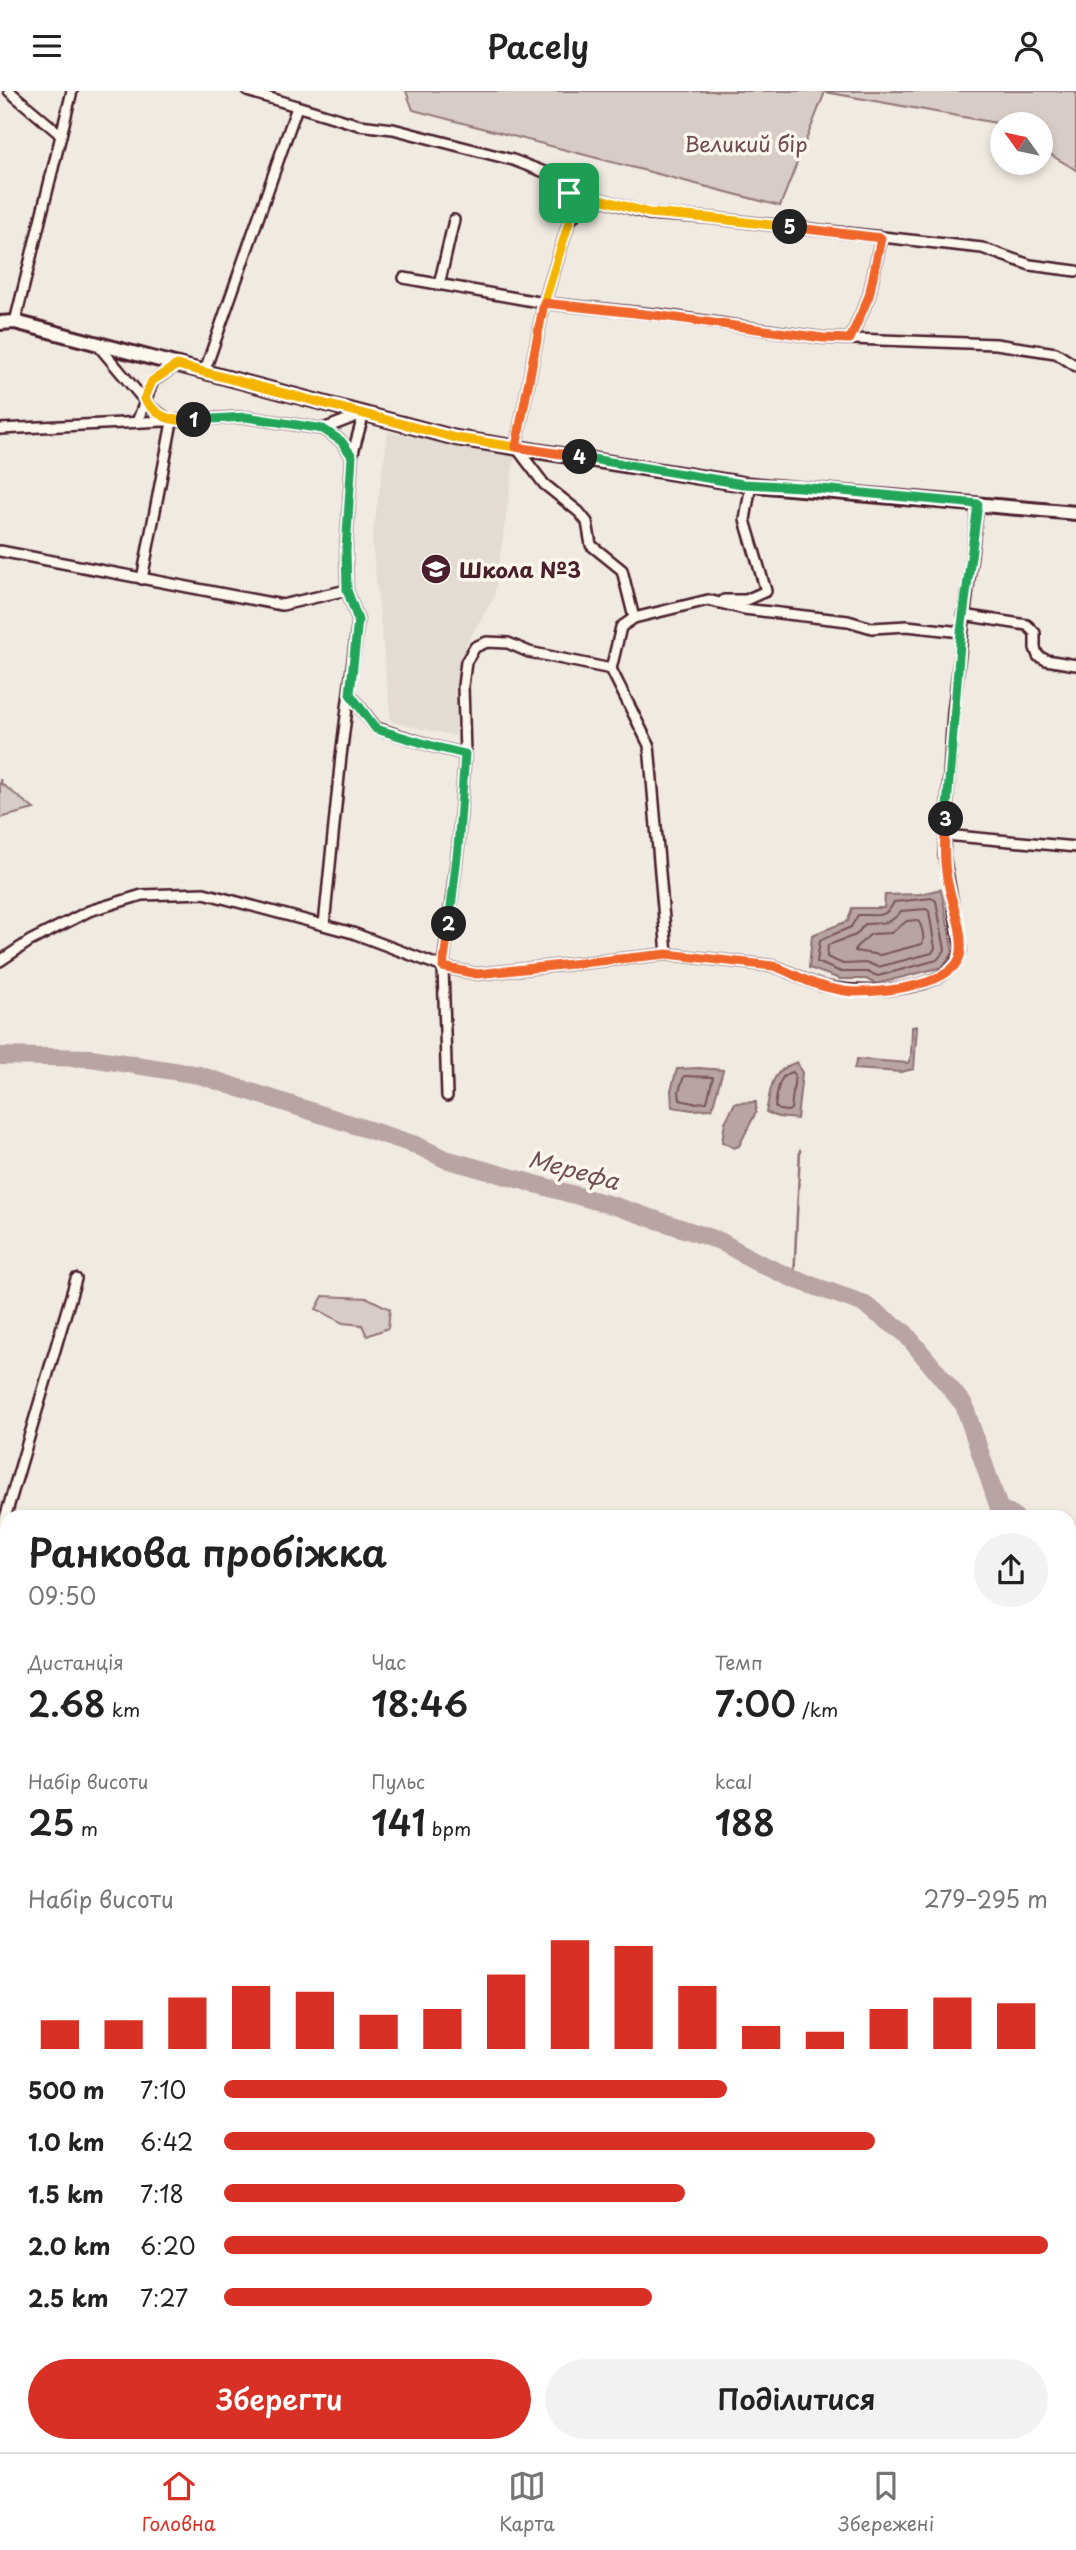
<!DOCTYPE html>
<html lang="uk">
<meta charset="utf-8">
<style>
:root{--surface:#fff;--page:#f2f2f2;--text:#222;--muted:#767676;--line:#e0e0e0;--accent:#d93025}
body{margin:0;font-family:"Playpen Sans",sans-serif;background:var(--page);color:var(--text);height:100vh;display:flex;flex-direction:column;font-size:26px;white-space:nowrap}
*{box-sizing:border-box;margin:0}
p{font-size:23px;color:var(--muted)}
.icon{flex:none;width:38px;height:38px;fill:none;stroke:currentColor;stroke-width:2;stroke-linecap:round;stroke-linejoin:round}
.map{position:relative;flex:1;overflow:hidden}
.details{position:absolute;left:0px;top:1419px;width:1076px;height:943px;display:flex;flex-direction:column;background:var(--surface);border-radius:21px 21px 0 0;box-shadow:0 4px 10px #0003}
.details>*{flex:none}
.needle{width:46px;rotate:303deg}
.buttons{position:absolute;left:990px;top:21px;display:grid;gap:14px}
.buttons a{display:grid;place-items:center;width:63px;height:63px;border-radius:50%;background:var(--surface);box-shadow:0 4px 10px #0003;font-size:35px}
.pin{position:absolute;display:grid;place-items:center;width:60px;height:60px;color:#fff;margin:-30px;border-radius:14px;box-shadow:0 4px 10px #0006}
.km{position:absolute;width:35px;height:35px;margin:-18px;border-radius:50%;background:#222;color:#fff;font-size:19px;line-height:35px;text-align:center}
.round{display:grid;place-items:center;flex:none;width:74px;height:74px;border-radius:37px;background:var(--page)}
.headline{display:flex;align-items:center;justify-content:space-between;height:119px;padding:0 28px}
h1{font-size:38px;font-weight:600;line-height:52px}
.metrics{display:grid;grid-template-columns:repeat(3,1fr);gap:10px;height:119px;padding:7px 28px}
.metrics div{display:grid;align-content:center}
.metrics b{font-size:35px;font-weight:600}
.metrics small{font-size:19px;font-weight:400}
.metrics p{font-size:19px}
.chart{height:196px;padding:14px 28px}
.chart p{display:flex;justify-content:space-between}
.chart svg{width:100%;height:126px;margin-top:7px;stroke:var(--accent);stroke-width:6}
.action{display:flex;gap:14px;margin-top:auto;padding:14px 28px}
.action a{flex:1;height:80px;border-radius:42px;background:var(--accent);color:#fff;font-size:28px;font-weight:600;line-height:80px;text-align:center}
.action a+a{background:var(--page);color:var(--text)}
ul{padding:0 28px;list-style:none;font-size:23px}
li{display:grid;grid-template-columns:112px 84px 1fr;align-items:center;height:52px}
li i{height:18px;border-radius:9px;background:var(--accent)}
header{display:flex;justify-content:space-between;align-items:center;height:91px;padding:0 28px;background:var(--surface);font-size:32px;font-weight:600}
.menu{display:flex;justify-content:space-around;align-items:center;height:98px;border-top:2px solid var(--line);background:var(--surface);font-size:19px;color:var(--muted)}
.menu a{display:grid;justify-items:center;gap:4px}
.menu .active{color:var(--accent)}
.map>svg:first-child{display:block}
</style>
<header><svg class="icon" aria-label="menu" viewBox="0 0 24 24"><path d="M4 6h16M4 12h16M4 18h16"/></svg>Pacely<svg class="icon" aria-label="person" viewBox="0 0 24 24"><circle cx="12" cy="8" r="4"/><path d="M4 21q1-7 8-7t8 7"/></svg></header>
<div class="map">
<svg width="1076" height="2361" viewBox="0 0 1076 2361">
<rect width="100%" height="100%" fill="#f0eae0"/>
<filter id="ink" filterUnits="userSpaceOnUse"><feTurbulence type="fractalNoise" baseFrequency=".0143" numOctaves="2"/><feDisplacementMap in="SourceGraphic" scale="14" xChannelSelector="R" yChannelSelector="G"/><feConvolveMatrix kernelMatrix="1 2 1 2 8 2 1 2 1" color-interpolation-filters="sRGB"/></filter>
<g filter="url(#ink)">
<!-- built -->
<g fill="#e4dbd2">
<polygon points="388,341 515,365 494,506 466,553 459,588 455,645 391,631 372,450"/>
<polygon points="1069,1536 1076,1540 1076,2037 1069,2028"/>
</g>
<!-- green -->
<g fill="#d8ccc6" stroke="#917678" stroke-width="2">
<polygon points="406,0 1076,0 1076,79 1041,58 1041,33 1003,33 1003,36 996,32 825,1 780,115 413,19"/>
<polygon points="0,688 2,693 34,718 0,727"/>
<polygon points="323,1205 368,1207 390,1218 388,1237 367,1245 362,1234 343,1232 316,1218"/>
<polygon points="7,2167 7,2356 295,2356 294,2361 0,2361 0,2169"/>
<polygon points="356,2356 620,2356 625,2361 351,2361"/>
</g>
<!-- water -->
<g fill="#b8a4a2" stroke="#8c6f72" stroke-width="2">
<polygon points="941,798 953,862 942,876 876,893 866,888 840,888 809,877 812,844 848,830 852,817 884,817 885,804 920,803"/>
<polygon points="917,935 914,978 901,981 854,978 857,968 908,972 911,965 912,936"/>
<path d="M 797,971 L 802,982 L 797,1028 L 778,1026 L 766,1021 C 772,995 769,981 797,971 Z"/>
<polygon points="699,977 723,979 712,1018 692,1019 672,1016 671,999 677,978"/>
<polygon points="756,1011 756,1021 739,1055 734,1057 722,1051 725,1031 735,1012"/>
<polygon points="1069,1990 1076,1997 1076,2028 1069,2020"/>
<polygon points="295,2356 356,2356 351,2361 294,2361"/>
</g>
<g fill="none" stroke-linecap="round" stroke-linejoin="round">
<!-- shore -->
<g stroke="#76545b" stroke-width="2">
<path d="M 932,807 L 936,810 L 945,859 L 937,869 L 878,885 L 867,881 L 841,881 L 817,871 L 820,849 L 851,836 L 858,824 C 877,823 885,829 894,811 Z"/>
<path d="M 926,818 L 929,820 L 935,857 L 932,862 L 878,876 L 868,872 L 843,873 L 827,866 L 828,854 L 856,844 L 865,833 C 881,832 891,834 901,820 Z"/>
<path d="M 917,829 C 922,833 925,848 922,853 L 880,864 L 855,860 L 856,856 L 871,843 L 891,842 L 907,830 Z"/>
<path d="M 793,981 L 795,984 L 791,1018 L 788,1020 L 779,1019 L 775,1015 C 778,1002 777,983 793,981 Z"/>
<polygon points="684,985 713,986 707,1011 693,1012 680,1009 679,1000"/>
</g>
<!-- stream -->
<polyline stroke="#8c6f72" stroke-width="2.5" points="794,1188 800,1059"/>
<!-- river -->
<g stroke="#b8a4a2" stroke-width="18">
<polyline points="0,965 91,967 199,984 416,1054 445,1068 618,1116 720,1150 759,1172 794,1188 862,1212 905,1242 964,1314 999,1417 1015,1426"/>
<polyline points="1069,1460 1076,1464"/>
</g>
<!-- street casing -->
<g stroke="#4a1f2b" stroke-width="14">
<g id="street">
<polyline points="9,0 61,44"/>
<polyline points="247,0 359,34 393,38 513,69 560,87 597,107 649,123 710,127 982,157 1030,174 1076,180"/>
<path d="M 560,87 C 569,102 571,112 569,130"/>
<polyline points="597,107 582,115 569,131 544,212 516,356 544,393 579,421 587,431 591,454 622,479 634,527"/>
<polyline points="404,187 544,212 662,224 823,247 996,253 1056,262 1076,275"/>
<polyline points="439,194 454,129"/>
<polyline points="15,231 72,0"/>
<polyline points="850,248 869,205 881,147"/>
<polyline points="97,253 149,315 172,331 142,488"/>
<polyline points="204,282 297,16"/>
<polyline points="137,331 153,290 177,274"/>
<polyline points="0,338 246,326 323,338 362,323"/>
<polyline points="323,338 341,350 352,365"/>
<polyline points="0,460 282,514 347,499"/>
<polyline points="724,509 746,509 766,500 745,429 751,393"/>
<polyline points="963,524 1027,534 1035,542 1035,557 1038,565 1046,569 1076,574"/>
<polyline points="611,578 621,536 634,527 708,509 744,518 848,530 872,537 907,535 961,541"/>
<polyline points="350,603 376,637 436,656 465,663"/>
<polyline points="945,744 1076,756"/>
<polyline points="324,834 341,665 358,529 347,499 346,459 352,365 364,322"/>
<path d="M 0,870 L 30,850 L 89,820 L 142,804 L 204,802 L 353,842 L 443,876 L 477,883 L 667,863 L 773,875 C 790,880 806,891 823,895 C 858,903 953,905 961,858 L 944,764 L 953,621 L 978,413"/>
<polyline points="447,1005 443,876 458,757 465,663 463,595 466,571 475,556 487,551 508,552 529,561 611,578 649,654 667,863"/>
<polyline points="0,1444 76,1188"/>
<polyline points="0,1521 7,1523"/>
<polyline points="0,1736 7,1739"/>
<polyline points="0,1899 7,1904"/>
<polyline points="0,2012 7,2015"/>
<polyline points="0,2139 7,2135"/>
<polyline points="1009,2356 1009,2361"/>
<polyline points="692,2361 693,2356"/>
</g>
</g>
<!-- secondary casing -->
<g stroke="#4a1f2b" stroke-width="18">
<polyline id="secondary" points="0,232 15,231 456,347 743,393 1076,422"/>
</g>
<!-- street -->
<use href="#street" stroke="#fbf7ec" stroke-width="9"/>
<!-- secondary -->
<use href="#secondary" stroke="#fbf7ec" stroke-width="12"/>
</g>
</g>
<g fill="none" stroke-linecap="round" stroke-linejoin="round" filter="url(#ink)">
<!-- split-1 casing -->
<g stroke="#fff" stroke-width="14">
<path id="split-1" d="M 194,329 C 171,331 159,327 144,308 L 152,290 L 177,274 L 456,347 L 516,356 L 544,212 L 569,131 L 570,112 L 569,102"/>
</g>
<!-- split-2 casing -->
<g stroke="#fff" stroke-width="14">
<polyline id="split-2" points="194,329 246,326 323,338 341,350 352,365 346,459 347,499 358,529 350,603 376,638 436,656 465,663 458,757 449,833"/>
</g>
<!-- split-3 casing -->
<g stroke="#fff" stroke-width="14">
<path id="split-3" d="M 449,833 L 443,876 L 477,883 L 667,863 L 773,875 C 790,880 805,891 822,895 C 832,898 843,900 854,901 C 881,901 958,896 961,860 C 963,836 951,811 947,787 C 943,767 944,748 946,728"/>
</g>
<!-- split-4 casing -->
<g stroke="#fff" stroke-width="14">
<polyline id="split-4" points="580,366 743,393 800,396 978,413 961,541 946,728"/>
</g>
<!-- split-5 casing -->
<g stroke="#fff" stroke-width="14">
<polyline id="split-5" points="580,366 516,356 544,212 662,225 823,247 850,248 869,205 881,147 790,136"/>
</g>
<!-- split-6 casing -->
<g stroke="#fff" stroke-width="14">
<polyline id="split-6" points="569,102 560,87 597,107 649,122 710,127 790,136"/>
</g>
<!-- split-1 -->
<use href="#split-1" stroke="#f5b400" stroke-width="9"/>
<!-- split-2 -->
<use href="#split-2" stroke="#22a559" stroke-width="9"/>
<!-- split-3 -->
<use href="#split-3" stroke="#f0652b" stroke-width="9"/>
<!-- split-4 -->
<use href="#split-4" stroke="#22a559" stroke-width="9"/>
<!-- split-5 -->
<use href="#split-5" stroke="#f0652b" stroke-width="9"/>
<!-- split-6 -->
<use href="#split-6" stroke="#f5b400" stroke-width="9"/>
</g>
<!-- icons -->
<defs>
<g id="school-disc" transform="scale(1.575)"><circle r="9.5" fill="#4a1f2b" stroke="#fbf7ec"/><path d="M0-5L7-2L0 1L-7-2ZM-4 1L0 2.5L4 1V4Q0 6-4 4Z" fill="#fff"/></g>
</defs>
<g fill-rule="evenodd">
<use href="#school-disc" x="436" y="478"/>
</g>
<g text-anchor="middle" dominant-baseline="central" stroke-width="7" stroke-linejoin="round" paint-order="stroke">
<!-- park labels -->
<g font-size="21" fill="#6e4a52" stroke="#fbf7ec">
<text x="746" y="52">Великий бір</text>
</g>
<!-- poi labels -->
<g font-size="21" font-weight="bold" fill="#4a1f2b" stroke="#fbf7ec" text-anchor="start">
<text x="459" y="478">Школа №3</text>
</g>
<!-- water labels -->
<g font-size="23" font-style="italic" fill="#704e55" stroke="#fbf7ec">
<text transform="translate(574 1078) rotate(15)">Мерефа</text>
</g>
</g>
</svg>
<div class="buttons">
<a><svg class="needle" viewBox="-14 -14 28 28"><path d="M0-13l5 13h-10z" fill="#e53935"/><path d="M0 13l5-13h-10z" fill="#767676"/></svg></a>
</div>
<div class="pin" style="left:569px;top:102px;background:#1e9e55"><svg class="icon" aria-label="arrive" viewBox="0 0 24 24"><path d="M6 21V4h12l-3 4 3 4H6"/></svg></div>
<b class="km" style="left:194px;top:329px">1</b>
<b class="km" style="left:449px;top:833px">2</b>
<b class="km" style="left:946px;top:728px">3</b>
<b class="km" style="left:580px;top:366px">4</b>
<b class="km" style="left:790px;top:136px">5</b>
<section class="details">
<div class="headline"><div><h1>Ранкова пробіжка</h1><p>09:50</p></div><a class="round"><svg class="icon" aria-label="share" viewBox="0 0 24 24"><path d="M12 15V3M7 8l5-5 5 5M5 13v7h14v-7"/></svg></a></div>
<div class="metrics">
<div><p>Дистанція</p><b>2.68<small> km</small></b></div>
<div><p>Час</p><b>18:46</b></div>
<div><p>Темп</p><b>7:00<small> /km</small></b></div>
</div>
<div class="metrics">
<div><p>Набір висоти</p><b>25<small> m</small></b></div>
<div><p>Пульс</p><b>141<small> bpm</small></b></div>
<div><p>kcal</p><b>188</b></div>
</div>
<div class="chart"><p><span>Набір висоти</span>279–295 m</p>
<svg viewBox="0 0 160 44" preserveAspectRatio="none"><path d="M5 44V34M15 44V34M25 44V26M35 44V22M45 44V24M55 44V32M65 44V30M75 44V18M85 44V6M95 44V8M105 44V22M115 44V36M125 44V38M135 44V30M145 44V26M155 44V28"/></svg>
</div>
<ul>
<li><b>500 m</b>7:10<i style="width:61%"></i></li>
<li><b>1.0 km</b>6:42<i style="width:79%"></i></li>
<li><b>1.5 km</b>7:18<i style="width:56%"></i></li>
<li><b>2.0 km</b>6:20<i style="width:100%"></i></li>
<li><b>2.5 km</b>7:27<i style="width:52%"></i></li>
</ul>
<div class="action"><a>Зберегти</a><a>Поділитися</a></div>
</section>
</div>
<nav class="menu">
<a class="active"><svg class="icon" aria-label="home" viewBox="0 0 24 24"><path d="M3 11l9-7 9 7M6 9v11h12V9"/></svg>Головна</a>
<a><svg class="icon" aria-label="map" viewBox="0 0 24 24"><path d="M3 6l6-2 6 2 6-2v14l-6 2-6-2-6 2zM9 4v14M15 6v14"/></svg>Карта</a>
<a><svg class="icon" aria-label="saved" viewBox="0 0 24 24"><path d="M7 4h10v16l-5-4-5 4z"/></svg>Збережені</a>
</nav>
